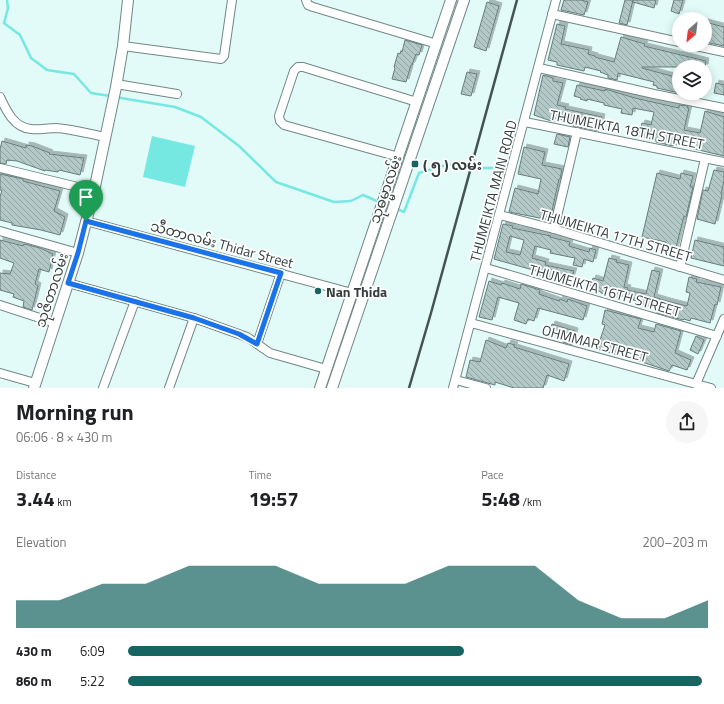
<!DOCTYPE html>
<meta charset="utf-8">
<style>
:root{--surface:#fff;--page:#f6f6f6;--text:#202124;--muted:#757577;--accent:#176561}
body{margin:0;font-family:"Titillium Web","Noto Sans Myanmar",sans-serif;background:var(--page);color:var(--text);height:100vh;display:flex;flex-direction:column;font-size:15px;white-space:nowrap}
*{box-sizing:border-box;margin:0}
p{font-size:13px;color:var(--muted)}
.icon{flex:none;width:22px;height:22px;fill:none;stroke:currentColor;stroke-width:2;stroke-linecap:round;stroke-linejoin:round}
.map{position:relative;height:388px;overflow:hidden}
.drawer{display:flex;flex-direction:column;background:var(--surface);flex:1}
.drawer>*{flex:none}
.needle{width:26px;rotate:208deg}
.controls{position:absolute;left:672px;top:12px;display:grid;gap:8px}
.controls a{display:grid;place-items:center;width:40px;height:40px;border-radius:50%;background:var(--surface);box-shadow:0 2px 10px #0003;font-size:20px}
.pin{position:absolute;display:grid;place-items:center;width:34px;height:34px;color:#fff;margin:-41px -17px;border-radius:50% 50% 50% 0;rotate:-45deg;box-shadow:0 0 4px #0007}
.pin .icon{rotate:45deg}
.round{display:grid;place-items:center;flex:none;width:42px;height:42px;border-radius:21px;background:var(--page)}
.headline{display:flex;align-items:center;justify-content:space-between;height:68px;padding:0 16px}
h1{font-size:22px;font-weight:700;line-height:30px}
.metrics{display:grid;grid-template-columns:repeat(3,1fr);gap:6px;height:68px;padding:4px 16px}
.metrics div{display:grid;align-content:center}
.metrics b{font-size:20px;font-weight:700}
.metrics small{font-size:11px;font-weight:400}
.metrics p{font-size:11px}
.chart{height:112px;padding:8px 16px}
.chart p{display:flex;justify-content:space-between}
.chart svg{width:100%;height:72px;margin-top:4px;fill:var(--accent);opacity:.7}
ul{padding:0 16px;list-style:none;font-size:13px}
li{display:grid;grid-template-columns:64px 48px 1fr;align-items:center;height:30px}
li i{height:10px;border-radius:5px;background:var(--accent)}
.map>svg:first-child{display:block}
</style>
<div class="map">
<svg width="724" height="388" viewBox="0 0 724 388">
<defs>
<pattern id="building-back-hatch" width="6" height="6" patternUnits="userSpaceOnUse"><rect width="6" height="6" fill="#b2c9c7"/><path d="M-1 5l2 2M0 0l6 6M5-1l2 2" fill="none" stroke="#92a5a3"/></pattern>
<filter id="shadow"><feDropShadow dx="3" dy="-3" stdDeviation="0" flood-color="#0004"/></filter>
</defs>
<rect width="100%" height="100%" fill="#e2fbf8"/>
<!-- water -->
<polygon fill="#76e8e2" points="152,136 195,146 185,187 143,177"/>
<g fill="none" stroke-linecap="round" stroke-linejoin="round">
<!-- stream -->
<g stroke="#76e8e2" stroke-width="2.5">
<polyline points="7,0 8,8 4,23 20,35 31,58 47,70 74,74 91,93 110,96"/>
<polyline points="115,97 175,107 201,117 239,146 276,182 334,202 351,201 363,195 379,202"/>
<polyline points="395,208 404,212 419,173 442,166 460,163 482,168 497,168 501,165"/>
</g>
</g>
<!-- building -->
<g fill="url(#building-back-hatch)" stroke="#677d7b" fill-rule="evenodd" filter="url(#shadow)">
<polygon points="564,0 581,0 588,2 584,15 561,10"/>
<polygon points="625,0 633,0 627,25 619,23"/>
<polygon points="633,0 656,0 654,8 633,2"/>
<polygon points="674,0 683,0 679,14 671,11"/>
<polygon points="487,2 499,6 486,51 474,47"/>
<polygon points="705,22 724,27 724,46 705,42"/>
<polygon points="557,24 565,26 561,44 589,50 588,54 595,56 595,57 614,62 621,37 645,44 644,46 706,61 705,67 642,67 642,68 679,78 679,93 657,88 657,86 653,85 654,82 618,73 617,80 608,78 608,75 600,72 601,71 585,67 584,71 557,65 557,62 548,60"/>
<polygon points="405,40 422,45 419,55 416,54 412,65 411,65 406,82 392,79 395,68 394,67 398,53 400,54 401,51 402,52"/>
<polygon points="467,72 477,74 471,96 461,94"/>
<polygon points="543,75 553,78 553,81 563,83 557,105 566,107 565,109 602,117 599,131 573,126 574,123 555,118 554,122 534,115"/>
<polygon points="716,83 724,85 724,95 714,93"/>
<polygon points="577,85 605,91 605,89 635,98 679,108 679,105 688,106 687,108 689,108 684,130 700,133 705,111 724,117 724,156 674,144 673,146 656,142 656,140 638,136 642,123 651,125 654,112 633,108 632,115 621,113 622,109 604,105 604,103 587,99 587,101 580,99 581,98 574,96"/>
<polygon points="557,134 570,137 568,147 554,144"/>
<polygon points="2,141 26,148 26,145 32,146 50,153 49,154 84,158 80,175 59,170 58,172 45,170 45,171 17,161 7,160 6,164 0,163 0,149"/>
<polygon points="524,147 545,152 542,165 562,169 560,179 559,179 550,220 509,212 515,188 538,194 541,179 518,174"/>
<polygon points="714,170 724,172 724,181 721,194 722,195 715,224 697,219 703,190 708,191"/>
<polygon points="657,173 680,179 681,173 693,176 690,187 693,187 686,217 684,216 674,255 663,252 666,242 642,237"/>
<polygon points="0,174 23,179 23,181 60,191 54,211 65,217 60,235 41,230 12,225 12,223 0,220 0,197 2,190 0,190"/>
<path d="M 503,224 L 513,226 L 512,228 L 551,236 L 550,237 L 570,242 L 569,246 L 589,252 L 590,248 L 596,250 L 593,262 L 584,259 L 582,267 L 573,265 L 575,258 L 550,253 L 551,250 L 535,246 L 532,258 L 546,262 L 545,265 L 574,271 L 570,282 L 560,279 L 560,281 L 546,277 L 546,276 L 539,275 L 540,272 L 494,259 ZM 510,236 L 524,240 L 520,255 L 506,252 Z"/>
<polygon points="0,240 23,246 24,244 40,248 53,254 49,272 39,269 35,284 38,286 32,310 23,307 24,301 13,297 14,294 0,290 0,273 10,274 14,263 0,258"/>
<polygon points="695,240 724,247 724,266 691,258"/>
<polygon points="609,258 617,260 616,262 629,265 624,287 628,288 627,290 646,294 652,270 660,272 654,297 667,301 687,306 690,293 686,292 689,277 697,279 696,282 721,287 717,305 715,304 710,323 691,318 690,321 684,319 683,320 657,313 658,308 643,305 644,303 633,300 634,299 622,296 621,298 601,293 601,292 590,288 593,278 603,281"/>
<polygon points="489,281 501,285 502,283 520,289 521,284 540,290 539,294 559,301 560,299 567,302 568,299 587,306 583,320 538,308 534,321 528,319 526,324 514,320 519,303 498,297 492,320 479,317"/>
<polygon points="605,310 641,319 638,328 654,332 656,324 681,331 675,353 691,360 687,370 672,365 669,371 633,359 635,355 619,351 618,355 597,349 605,325 602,324"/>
<polygon points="552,324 575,331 572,345 563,342 564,340 558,339 559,336 550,333"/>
<polygon points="696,336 704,340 698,354 690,350"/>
<polygon points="486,340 506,348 508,343 515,345 514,347 569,364 564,381 547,375 543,388 514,388 495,382 495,385 466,377 470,360 480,362"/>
</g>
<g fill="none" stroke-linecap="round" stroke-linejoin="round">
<!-- minor casing -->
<g stroke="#728786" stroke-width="10">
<g id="minor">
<polyline points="306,0 308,5 313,7 437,44"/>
<polyline points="552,14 679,42"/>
<polyline points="691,45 724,52"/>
<polyline points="123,46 221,59 224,56 232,0"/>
<polyline points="539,68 654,94 724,108"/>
<polyline points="116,84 177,94"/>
<path d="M 0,97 C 6,110 14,128 31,129 C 39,130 47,128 56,128 C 72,129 89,134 105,137"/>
<polyline points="525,122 724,162"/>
<polyline points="399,157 284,125 280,121 279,116 294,71 298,67 303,67 417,102"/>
<polyline points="0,168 94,191"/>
<polyline points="500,215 554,229 724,280"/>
<polyline points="86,221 363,296"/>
<polyline points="554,229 577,132"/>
<polyline points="0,231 78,253"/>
<polyline points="680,267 705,159"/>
<polyline points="486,268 717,336"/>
<polyline points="68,283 194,318 247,337 270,353 326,369"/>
<polyline points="0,305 55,323"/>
<polyline points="471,323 711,388"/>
<polyline points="257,344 281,273"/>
<polyline points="0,373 35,383"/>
<polyline points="456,380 486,388"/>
<polyline points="696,384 724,319"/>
<polyline points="103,388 135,301"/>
<polyline points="169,388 194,318"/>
<polyline points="453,388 556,0"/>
</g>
</g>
<!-- major casing -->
<g stroke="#728786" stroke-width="12">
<g id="major">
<polyline points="34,388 78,253 94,191 116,87 123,46 128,0"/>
<path d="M 320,388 C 363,258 408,130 451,0"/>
<polyline points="332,388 464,0"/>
</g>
</g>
<!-- minor -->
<use href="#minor" stroke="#fff" stroke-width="8"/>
<!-- major -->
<use href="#major" stroke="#fff" stroke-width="10"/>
<!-- rail -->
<polyline stroke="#475351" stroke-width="2.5" points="409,388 431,313 517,0"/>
</g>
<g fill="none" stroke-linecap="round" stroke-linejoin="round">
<!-- route casing -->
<g stroke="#fff" stroke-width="8">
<polygon id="route" points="86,221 281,273 257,344 239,334 194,318 68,283 78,253"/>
</g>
<!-- route -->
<use href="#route" stroke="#1a73e8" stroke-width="5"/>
</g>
<!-- markers -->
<g fill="#176561" stroke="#fff" stroke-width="1.5">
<rect x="411" y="160" width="8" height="8" rx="2"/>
<circle cx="318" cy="291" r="4"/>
</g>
<g text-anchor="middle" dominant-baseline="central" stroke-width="3.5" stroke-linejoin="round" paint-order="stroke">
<!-- street labels -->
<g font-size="14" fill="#343e3d" stroke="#fff">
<text transform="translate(627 129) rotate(11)">THUMEIKTA 18TH STREET</text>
<text transform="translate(385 189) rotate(-71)">သုဓမ္မာလမ်း</text>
<text transform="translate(493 191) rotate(-75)">THUMEIKTA MAIN ROAD</text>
<text transform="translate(616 235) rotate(16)">THUMEIKTA 17TH STREET</text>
<text transform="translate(222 244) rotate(15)">သီတာလမ်း Thidar Street</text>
<text transform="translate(51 290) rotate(-72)">သုဇိတာလမ်း</text>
<text transform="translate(605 290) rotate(16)">THUMEIKTA 16TH STREET</text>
<text transform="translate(595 343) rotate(15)">OHMMAR STREET</text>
</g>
<!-- poi labels -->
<g font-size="14" font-weight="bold" fill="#343e3d" stroke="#fff" text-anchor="start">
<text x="423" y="164">( ၅ ) လမ်း</text>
<text x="326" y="291">Nan Thida</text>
</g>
</g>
</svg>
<div class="controls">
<a><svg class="needle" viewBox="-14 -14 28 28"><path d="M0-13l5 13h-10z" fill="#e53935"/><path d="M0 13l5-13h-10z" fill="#757577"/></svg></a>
<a><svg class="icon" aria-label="layers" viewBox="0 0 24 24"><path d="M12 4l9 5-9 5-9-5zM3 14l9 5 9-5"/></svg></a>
</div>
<div class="pin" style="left:86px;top:221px;background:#1e9e55"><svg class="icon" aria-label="arrive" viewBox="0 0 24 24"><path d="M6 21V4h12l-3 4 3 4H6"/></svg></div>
</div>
<section class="drawer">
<div class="headline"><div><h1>Morning run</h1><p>06:06 · 8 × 430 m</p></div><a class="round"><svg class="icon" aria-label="share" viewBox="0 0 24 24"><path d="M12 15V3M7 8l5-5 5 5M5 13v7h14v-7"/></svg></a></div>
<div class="metrics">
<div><p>Distance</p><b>3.44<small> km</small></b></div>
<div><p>Time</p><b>19:57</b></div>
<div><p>Pace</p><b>5:48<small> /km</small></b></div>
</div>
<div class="chart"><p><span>Elevation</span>200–203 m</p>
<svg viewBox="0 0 160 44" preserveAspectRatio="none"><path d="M0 44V27L10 27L20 17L30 17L40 6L50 6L60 6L70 17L80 17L90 17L100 6L110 6L120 6L130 27L140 38L150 38L160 27V44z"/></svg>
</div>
<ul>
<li><b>430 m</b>6:09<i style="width:58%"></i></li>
<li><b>860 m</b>5:22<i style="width:99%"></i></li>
</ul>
</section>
